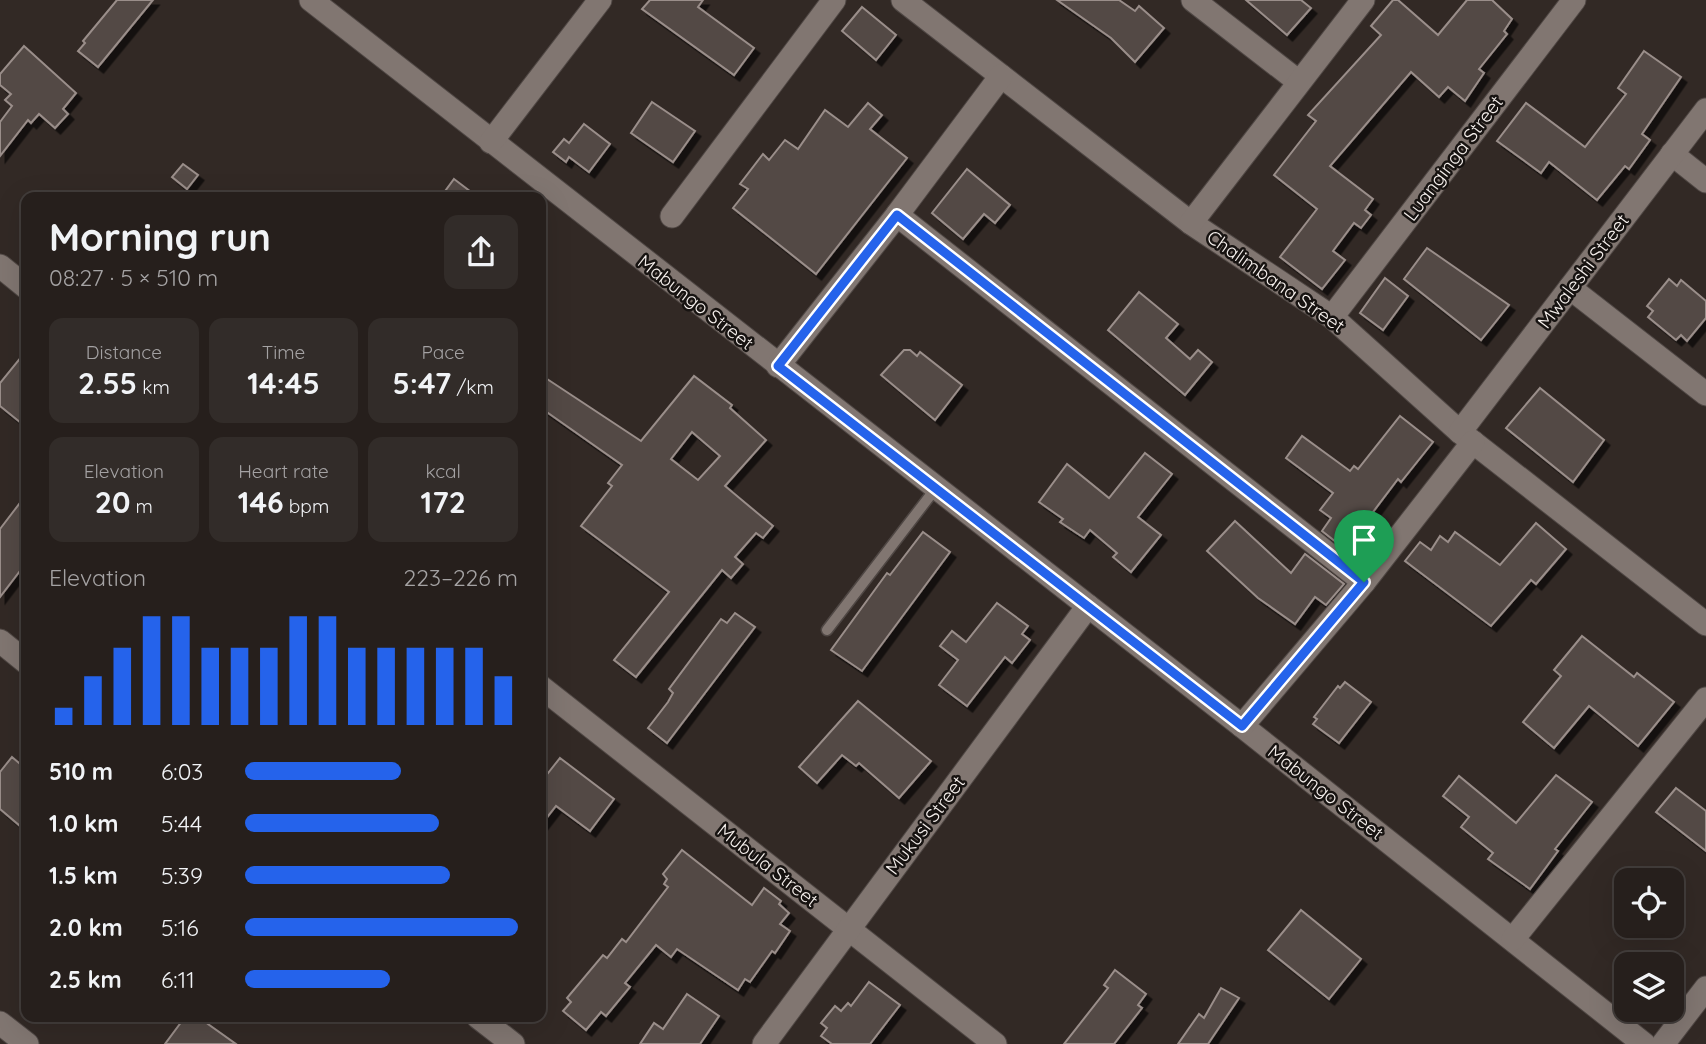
<!DOCTYPE html>
<meta charset="utf-8">
<style>
:root{--surface:#261f1c;--page:#322c29;--text:#f1f3f6;--muted:#a4a2a3;--line:#423d3b;--accent:#2563eb}
body{margin:0;font-family:Quicksand,sans-serif;background:var(--page);color:var(--text);height:100vh;display:flex;flex-direction:column;font-size:26px;white-space:nowrap}
*{box-sizing:border-box;margin:0}
p{font-size:23px;color:var(--muted)}
.icon{flex:none;width:38px;height:38px;fill:none;stroke:currentColor;stroke-width:2;stroke-linecap:round;stroke-linejoin:round}
.map{position:relative;flex:1;overflow:hidden}
.panel{position:absolute;left:21px;top:192px;width:525px;height:830px;display:flex;flex-direction:column;background:var(--surface);border-radius:14px;box-shadow:0 7px 28px #0002,0 0 0 2px var(--line)}
.panel>*{flex:none}
.controls{position:absolute;left:1614px;top:868px;display:grid;gap:14px}
.controls a{display:grid;place-items:center;width:70px;height:70px;border-radius:14px;background:var(--surface);box-shadow:0 7px 28px #0002,0 0 0 2px var(--line);font-size:35px}
.pin{position:absolute;display:grid;place-items:center;width:60px;height:60px;color:#fff;margin:-72px -30px;border-radius:50% 50% 50% 0;rotate:-45deg;box-shadow:0 0 7px #0007}
.pin .icon{rotate:45deg}
.round{display:grid;place-items:center;flex:none;width:74px;height:74px;border-radius:14px;background:var(--page)}
.summary{display:flex;align-items:center;justify-content:space-between;height:119px;padding:0 28px}
h1{font-size:38px;font-weight:700;line-height:52px}
.figures{display:grid;grid-template-columns:repeat(3,1fr);gap:10px;height:119px;padding:7px 28px}
.figures div{display:grid;align-content:center;border-radius:14px;background:var(--page);text-align:center}
.figures b{font-size:30px;font-weight:700}
.figures small{font-size:19px;font-weight:400}
.figures p{font-size:19px}
.chart{height:196px;padding:14px 28px}
.chart p{display:flex;justify-content:space-between}
.chart svg{width:100%;height:126px;margin-top:7px;stroke:var(--accent);stroke-width:6}
ul{padding:0 28px;list-style:none;font-size:23px}
li{display:grid;grid-template-columns:112px 84px 1fr;align-items:center;height:52px}
li i{height:18px;border-radius:9px;background:var(--accent)}
.map>svg:first-child{display:block}
</style>
<div class="map">
<svg width="1706" height="1044" viewBox="0 0 1706 1044">
<defs>
<filter id="shadow"><feDropShadow dx="5.5" dy="5.5" stdDeviation="0" flood-color="#0009"/></filter>
</defs>
<rect width="100%" height="100%" fill="#322925"/>
<!-- building -->
<g fill="#534945" stroke="#9a8e8a" stroke-width="2" fill-rule="evenodd" filter="url(#shadow)">
<polygon points="117,0 153,0 98,67 78,51 85,43 83,41"/>
<polygon points="650,0 703,0 698,7 754,48 734,75 642,9"/>
<polygon points="1057,0 1119,0 1135,11 1139,6 1164,28 1135,62 1111,38"/>
<polygon points="1246,0 1301,0 1311,8 1287,35"/>
<polygon points="1393,0 1398,0 1438,35 1467,0 1492,0 1512,19 1504,31 1507,34 1479,69 1484,73 1465,101 1448,87 1439,97 1411,72 1330,166 1373,199 1365,210 1371,215 1361,228 1354,223 1333,251 1345,260 1322,289 1280,257 1317,209 1274,175 1316,121 1308,115 1381,35 1371,26"/>
<polygon points="862,7 896,35 876,60 842,31"/>
<polygon points="24,46 76,93 63,109 68,114 55,128 39,114 31,123 28,120 0,156 0,122 12,106 5,100 11,94 0,85 0,74"/>
<polygon points="1644,51 1681,77 1642,134 1650,140 1629,169 1625,166 1597,200 1549,162 1541,173 1497,141 1526,103 1585,147 1626,94 1618,88"/>
<polygon points="652,102 695,131 673,162 631,133"/>
<polygon points="868,103 882,115 870,129 907,158 816,274 733,208 748,189 740,184 763,154 769,160 785,140 798,149 825,110 848,127"/>
<polygon points="584,124 610,144 589,172 569,157 566,162 553,152 564,139 569,143"/>
<polygon points="183,164 198,175 187,189 172,177"/>
<polygon points="967,169 1010,205 995,223 984,214 963,239 932,213"/>
<polygon points="454,179 479,198 440,198"/>
<polygon points="1427,248 1509,305 1481,340 1404,279"/>
<polygon points="1385,278 1408,296 1383,330 1360,313"/>
<polygon points="1669,279 1677,286 1681,280 1706,301 1706,318 1687,341 1681,335 1676,340 1648,317 1653,311 1647,306"/>
<polygon points="1139,292 1178,324 1166,338 1190,359 1198,350 1212,362 1185,395 1108,330"/>
<polygon points="904,350 910,350 917,356 920,352 962,385 935,420 881,375"/>
<polygon points="26,351 26,427 0,406 0,383"/>
<path d="M 541,375 L 641,441 L 694,376 L 732,405 L 730,408 L 766,440 L 725,486 L 773,526 L 763,538 L 756,533 L 735,557 L 743,564 L 731,578 L 722,570 L 636,677 L 614,660 L 669,592 L 581,526 L 612,486 L 608,483 L 622,465 L 541,408 ZM 692,432 L 720,456 L 698,480 L 671,459 Z"/>
<polygon points="1540,388 1604,440 1573,482 1506,428"/>
<polygon points="1400,416 1433,442 1401,482 1398,479 1345,549 1322,531 1331,518 1320,510 1333,493 1286,458 1302,436 1350,471 1354,466 1358,469"/>
<polygon points="1145,453 1172,474 1138,517 1161,535 1131,572 1113,557 1117,553 1090,530 1084,538 1060,522 1063,519 1039,502 1067,464 1109,498"/>
<polygon points="26,495 26,563 0,597 0,529"/>
<polygon points="1235,521 1291,573 1305,554 1344,584 1326,605 1315,597 1295,624 1258,598 1207,551"/>
<polygon points="1536,523 1566,549 1536,584 1531,580 1491,626 1405,561 1420,542 1431,550 1440,536 1448,542 1455,532 1500,565"/>
<polygon points="923,532 950,552 862,671 831,650 887,573 890,575"/>
<polygon points="997,603 1028,626 1022,634 1030,640 1012,663 1005,657 967,706 939,685 958,660 940,646 952,631 966,642"/>
<polygon points="735,613 755,627 667,743 648,728 668,702 673,693 669,689 721,619 727,623"/>
<polygon points="1582,636 1634,677 1637,673 1674,702 1638,746 1589,706 1554,748 1523,722 1561,676 1554,670"/>
<polygon points="1345,682 1371,702 1339,743 1313,724 1317,719 1314,717 1338,686 1340,688"/>
<polygon points="858,701 931,761 899,798 859,763 856,766 842,755 817,783 799,767"/>
<polygon points="12,757 26,769 26,831 0,809 0,772"/>
<polygon points="560,758 614,799 590,831 556,806 541,825 541,782"/>
<polygon points="1556,775 1592,802 1555,849 1558,851 1530,889 1488,859 1493,853 1461,827 1469,817 1443,796 1459,776 1516,823"/>
<polygon points="1676,788 1706,811 1706,851 1656,812"/>
<polygon points="682,850 752,905 764,888 781,901 779,904 789,913 780,924 790,931 775,953 772,951 750,982 745,979 738,990 677,949 671,957 656,945 625,983 630,987 606,1016 601,1012 586,1030 563,1011 571,1002 567,998 603,955 607,958 622,939 626,942 668,887 664,884 667,879 663,874"/>
<polygon points="1301,910 1361,959 1329,999 1268,950"/>
<polygon points="1115,970 1146,994 1138,1005 1142,1008 1114,1044 1064,1044 1108,988 1104,985"/>
<polygon points="869,982 900,1005 870,1044 832,1044 821,1036 827,1028 821,1023 835,1006 841,1011 848,1003 851,1006"/>
<polygon points="1221,988 1239,998 1208,1044 1178,1044 1199,1014 1204,1018"/>
<polygon points="687,994 719,1016 700,1044 640,1044 654,1023 663,1029"/>
<polygon points="185,1017 190,1022 198,1017 236,1044 165,1044"/>
</g>
<g fill="none" stroke-linecap="round" stroke-linejoin="round">
<!-- service casing -->
<g stroke="#4f4744" stroke-width="13">
<polyline id="service" points="827,630 936,488"/>
</g>
<!-- minor casing -->
<g stroke="#4f4744" stroke-width="25">
<g id="minor">
<polyline points="311,0 1242,726 1644,1044"/>
<polyline points="903,0 1191,223 1332,317 1460,432 1706,624"/>
<polyline points="1193,0 1299,82"/>
<polyline points="491,142 600,0"/>
<polyline points="1672,154 1706,181"/>
<polyline points="897,215 1364,582"/>
<polyline points="672,216 834,0"/>
<polyline points="1191,223 1363,0"/>
<polyline points="0,266 26,287"/>
<polyline points="1570,288 1706,394"/>
<polyline points="1332,317 1574,0"/>
<polyline points="778,366 897,215 1001,76"/>
<polyline points="1460,432 1706,110"/>
<polyline points="0,641 26,662"/>
<polyline points="541,687 995,1044"/>
<polyline points="1242,726 1364,582 1473,442"/>
<polyline points="1513,939 1706,699"/>
<polyline points="478,1017 513,1044"/>
<polyline points="0,1023 27,1044"/>
<polyline points="764,1044 1088,606"/>
<polyline points="1663,1044 1706,988"/>
</g>
</g>
<!-- service -->
<use href="#service" stroke="#817671" stroke-width="10"/>
<!-- minor -->
<use href="#minor" stroke="#817671" stroke-width="23"/>
</g>
<g fill="none" stroke-linecap="round" stroke-linejoin="round">
<!-- route casing -->
<g stroke="#fff" stroke-width="14">
<polygon id="route" points="897,215 1364,582 1242,726 778,366"/>
</g>
<!-- route -->
<use href="#route" stroke="#2563eb" stroke-width="9"/>
</g>
<g text-anchor="middle" dominant-baseline="central" stroke-width="5" stroke-linejoin="round" paint-order="stroke">
<!-- street labels -->
<g font-size="19" fill="#f6f0ed" stroke="#171311">
<text transform="translate(1453 158) rotate(-53)">Luanginga Street</text>
<text transform="translate(1583 271) rotate(-53)">Mwaleshi Street</text>
<text transform="translate(1276 281) rotate(35)">Chalimbana Street</text>
<text transform="translate(696 302) rotate(38)">Mabungo Street</text>
<text transform="translate(1326 792) rotate(38)">Mabungo Street</text>
<text transform="translate(925 825) rotate(-53)">Mukusi Street</text>
<text transform="translate(768 865) rotate(38)">Mubula Street</text>
</g>
</g>
</svg>
<div class="controls">
<a><svg class="icon" aria-label="locate" viewBox="0 0 24 24"><circle cx="12" cy="12" r="6"/><path d="M12 2v4M12 18v4M2 12h4M18 12h4"/></svg></a>
<a><svg class="icon" aria-label="layers" viewBox="0 0 24 24"><path d="M12 4l9 5-9 5-9-5zM3 14l9 5 9-5"/></svg></a>
</div>
<div class="pin" style="left:1364px;top:582px;background:#1e9e55"><svg class="icon" aria-label="arrive" viewBox="0 0 24 24"><path d="M6 21V4h12l-3 4 3 4H6"/></svg></div>
<section class="panel">
<div class="summary"><div><h1>Morning run</h1><p>08:27 · 5 × 510 m</p></div><a class="round"><svg class="icon" aria-label="share" viewBox="0 0 24 24"><path d="M12 15V3M7 8l5-5 5 5M5 13v7h14v-7"/></svg></a></div>
<div class="figures">
<div><p>Distance</p><b>2.55<small> km</small></b></div>
<div><p>Time</p><b>14:45</b></div>
<div><p>Pace</p><b>5:47<small> /km</small></b></div>
</div>
<div class="figures">
<div><p>Elevation</p><b>20<small> m</small></b></div>
<div><p>Heart rate</p><b>146<small> bpm</small></b></div>
<div><p>kcal</p><b>172</b></div>
</div>
<div class="chart"><p><span>Elevation</span>223–226 m</p>
<svg viewBox="0 0 160 44" preserveAspectRatio="none"><path d="M5 44V38M15 44V27M25 44V17M35 44V6M45 44V6M55 44V17M65 44V17M75 44V17M85 44V6M95 44V6M105 44V17M115 44V17M125 44V17M135 44V17M145 44V17M155 44V27"/></svg>
</div>
<ul>
<li><b>510 m</b>6:03<i style="width:57%"></i></li>
<li><b>1.0 km</b>5:44<i style="width:71%"></i></li>
<li><b>1.5 km</b>5:39<i style="width:75%"></i></li>
<li><b>2.0 km</b>5:16<i style="width:100%"></i></li>
<li><b>2.5 km</b>6:11<i style="width:53%"></i></li>
</ul>
</section>
</div>
